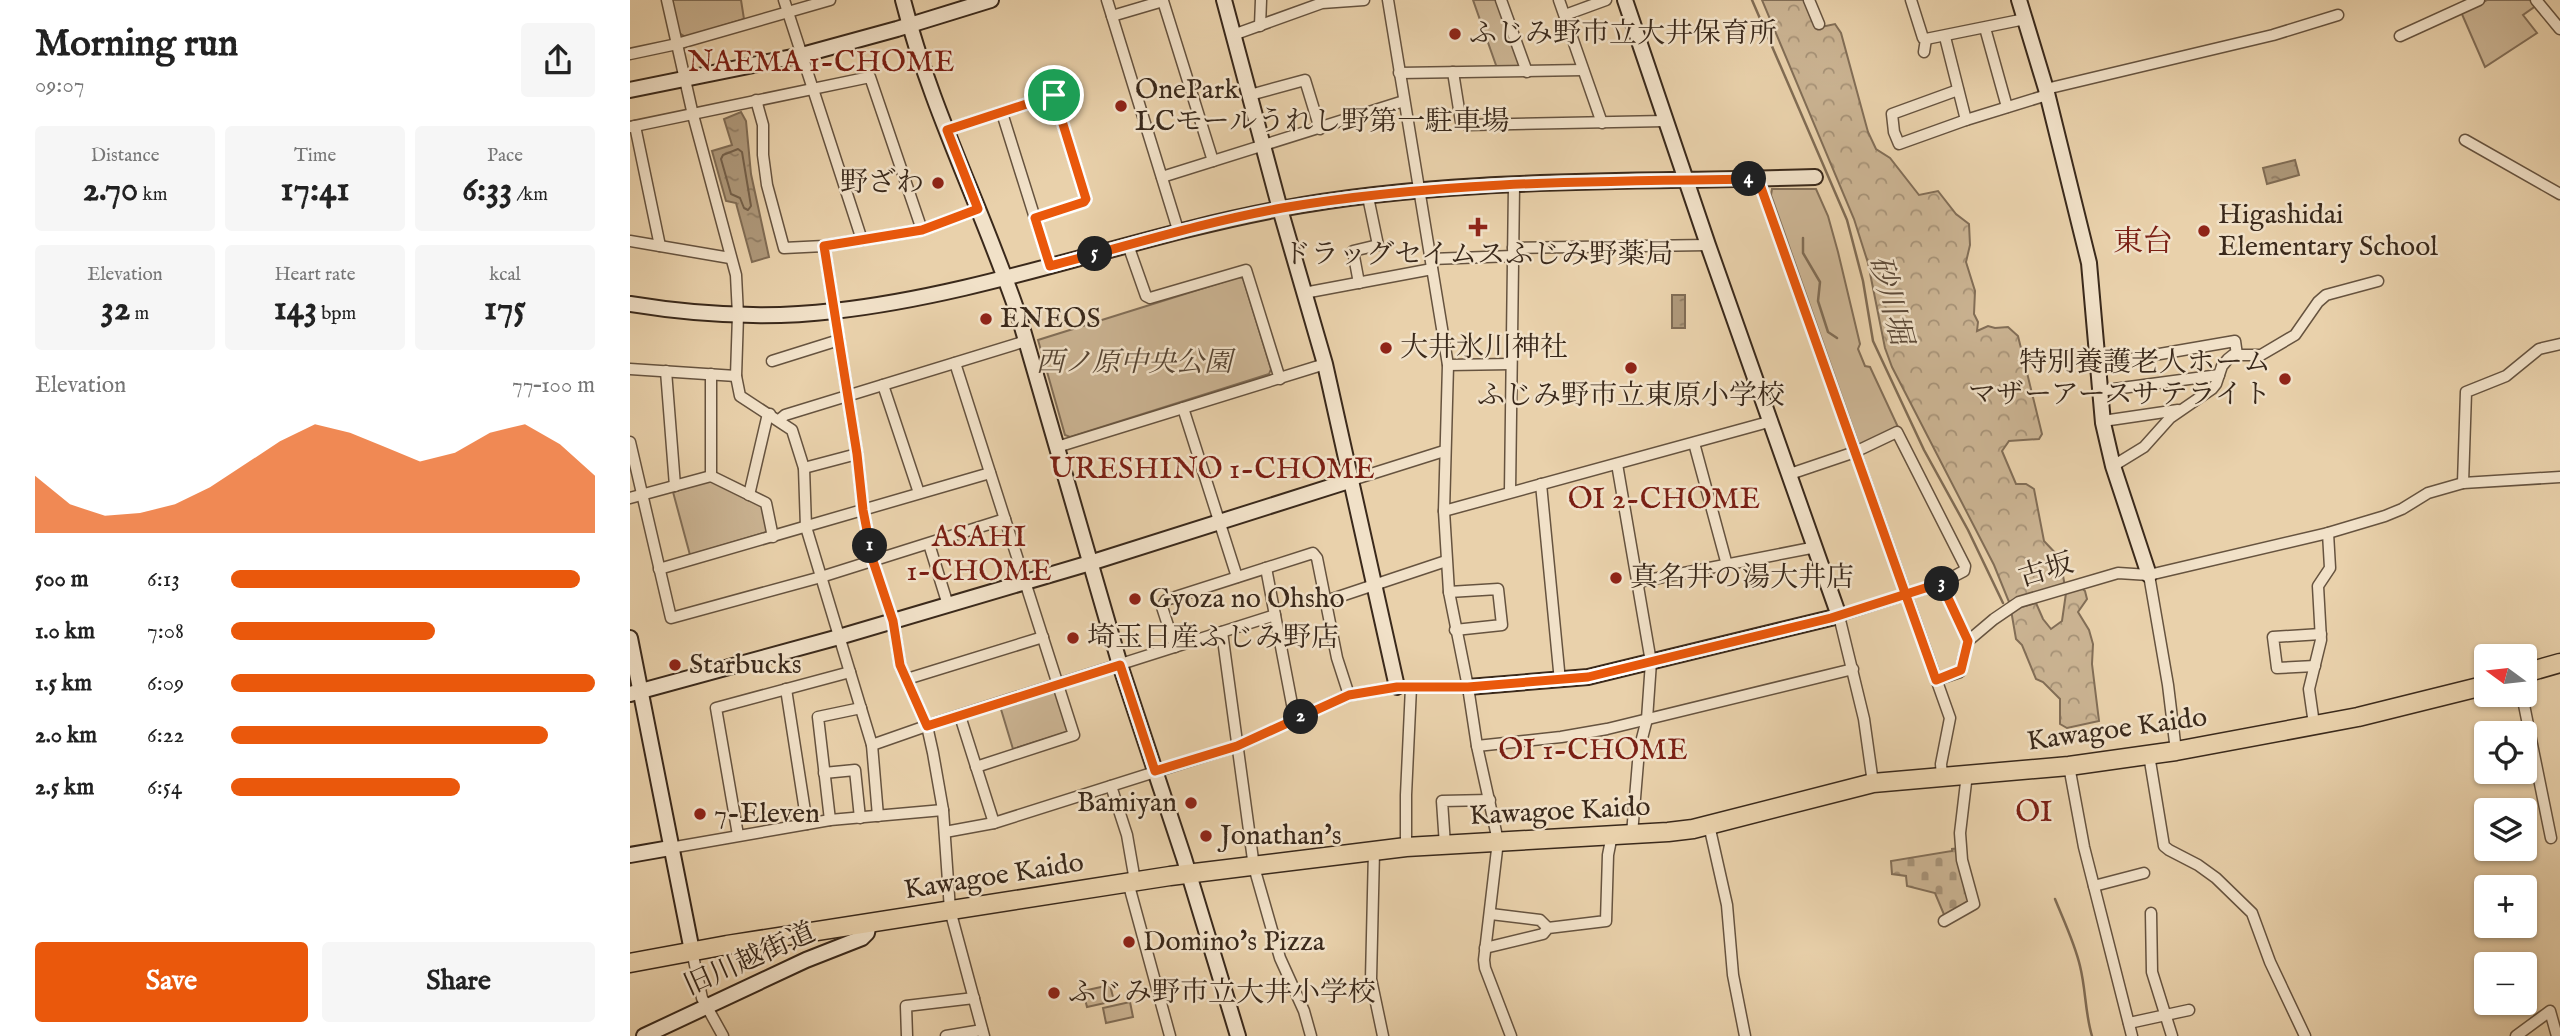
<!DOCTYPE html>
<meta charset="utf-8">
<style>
:root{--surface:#fff;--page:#f6f6f6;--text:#222;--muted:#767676;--accent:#ea580c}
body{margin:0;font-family:"IM FELL English","Noto Serif JP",serif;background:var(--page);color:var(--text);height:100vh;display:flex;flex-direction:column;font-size:26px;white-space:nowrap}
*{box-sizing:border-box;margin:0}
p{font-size:23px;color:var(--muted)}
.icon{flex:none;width:38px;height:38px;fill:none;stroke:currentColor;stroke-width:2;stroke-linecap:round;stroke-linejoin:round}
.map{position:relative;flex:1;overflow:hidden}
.side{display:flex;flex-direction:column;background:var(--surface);width:630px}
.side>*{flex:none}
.needle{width:46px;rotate:285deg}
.controls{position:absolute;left:1844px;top:644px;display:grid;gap:14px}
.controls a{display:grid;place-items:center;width:63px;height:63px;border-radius:7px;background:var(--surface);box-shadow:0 2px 5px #0004;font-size:35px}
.pin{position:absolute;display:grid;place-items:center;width:60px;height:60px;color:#fff;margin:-30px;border:4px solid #fff;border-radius:50%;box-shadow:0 2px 7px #0007}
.km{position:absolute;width:35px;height:35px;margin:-18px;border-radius:50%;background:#222;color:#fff;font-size:19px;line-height:35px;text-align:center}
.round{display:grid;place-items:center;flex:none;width:74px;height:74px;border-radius:7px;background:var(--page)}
.summary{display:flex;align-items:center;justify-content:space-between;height:119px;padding:0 35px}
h1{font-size:38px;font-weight:700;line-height:52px}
.stats{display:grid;grid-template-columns:repeat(3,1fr);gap:10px;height:119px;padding:7px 35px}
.stats div{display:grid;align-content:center;border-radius:7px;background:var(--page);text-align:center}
.stats b{font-size:35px;font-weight:700}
.stats small{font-size:19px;font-weight:400}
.stats p{font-size:19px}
.chart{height:196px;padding:14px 35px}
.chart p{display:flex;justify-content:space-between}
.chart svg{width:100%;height:126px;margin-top:7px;fill:var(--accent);opacity:.7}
.cta{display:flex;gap:14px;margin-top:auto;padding:14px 35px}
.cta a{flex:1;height:80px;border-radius:7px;background:var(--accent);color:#fff;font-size:28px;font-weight:700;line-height:80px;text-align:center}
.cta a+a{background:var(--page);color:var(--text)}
ul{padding:0 35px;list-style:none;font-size:23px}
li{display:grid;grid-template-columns:112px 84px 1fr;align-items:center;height:52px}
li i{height:18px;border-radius:9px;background:var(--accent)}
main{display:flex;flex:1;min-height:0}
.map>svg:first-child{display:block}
</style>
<main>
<section class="side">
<div class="summary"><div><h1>Morning run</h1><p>09:07</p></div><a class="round"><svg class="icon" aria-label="share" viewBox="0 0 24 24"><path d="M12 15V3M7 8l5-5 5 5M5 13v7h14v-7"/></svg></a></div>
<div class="stats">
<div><p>Distance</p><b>2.70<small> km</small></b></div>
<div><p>Time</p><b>17:41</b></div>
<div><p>Pace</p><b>6:33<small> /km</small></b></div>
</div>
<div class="stats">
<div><p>Elevation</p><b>32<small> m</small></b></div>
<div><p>Heart rate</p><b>143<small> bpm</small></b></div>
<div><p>kcal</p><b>175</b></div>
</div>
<div class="chart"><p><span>Elevation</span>77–100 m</p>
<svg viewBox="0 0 160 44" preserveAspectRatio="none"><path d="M0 44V24L10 34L20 38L30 37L40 34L50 28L60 20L70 12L80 6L90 9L100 14L110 19L120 16L130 9L140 6L150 13L160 24V44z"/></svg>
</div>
<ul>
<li><b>500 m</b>6:13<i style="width:96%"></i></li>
<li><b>1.0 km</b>7:08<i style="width:56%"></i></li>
<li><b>1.5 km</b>6:09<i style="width:100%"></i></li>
<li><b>2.0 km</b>6:22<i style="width:87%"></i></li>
<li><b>2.5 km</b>6:54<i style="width:63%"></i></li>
</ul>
<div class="cta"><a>Save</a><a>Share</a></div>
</section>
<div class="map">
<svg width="1930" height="1036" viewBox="0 0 1930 1036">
<defs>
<pattern id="forest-crowns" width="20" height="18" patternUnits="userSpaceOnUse" patternTransform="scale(1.75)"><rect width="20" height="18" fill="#cbb493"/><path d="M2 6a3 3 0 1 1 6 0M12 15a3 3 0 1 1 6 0" fill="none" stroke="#a69277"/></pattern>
<pattern id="cemetery-stones" width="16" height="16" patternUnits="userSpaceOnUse" patternTransform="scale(1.75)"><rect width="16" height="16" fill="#cbb493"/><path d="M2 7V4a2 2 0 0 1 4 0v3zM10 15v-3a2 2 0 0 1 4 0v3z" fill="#a69277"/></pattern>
<pattern id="water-ripples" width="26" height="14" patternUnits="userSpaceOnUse" patternTransform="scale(1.75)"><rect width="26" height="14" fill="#ae987a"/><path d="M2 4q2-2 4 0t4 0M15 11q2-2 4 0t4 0" fill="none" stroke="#8f7c63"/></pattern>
</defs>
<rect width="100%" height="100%" fill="#e9d1ab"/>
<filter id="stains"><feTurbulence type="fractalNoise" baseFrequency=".00286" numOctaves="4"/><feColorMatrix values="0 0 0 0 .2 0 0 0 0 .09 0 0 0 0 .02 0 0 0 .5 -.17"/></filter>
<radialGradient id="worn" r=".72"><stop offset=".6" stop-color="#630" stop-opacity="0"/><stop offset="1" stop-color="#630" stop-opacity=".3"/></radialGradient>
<!-- forest -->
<g fill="url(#forest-crowns)" stroke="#826e57" stroke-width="2">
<polygon points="1132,0 1174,0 1186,28 1205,24 1211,33 1238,132 1246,149 1260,158 1289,195 1308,191 1326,214 1339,224 1340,245 1336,262 1345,291 1344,314 1348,322 1347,331 1358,326 1365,328 1378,327 1388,336 1412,434 1409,439 1379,441 1372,451 1386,484 1396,484 1404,489 1414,541 1430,558 1435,587 1379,602 1364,565 1262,367 1255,348 1238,263 1224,219"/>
<polygon points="1450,587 1455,591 1457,599 1448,612 1459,630 1463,644 1462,664 1469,721 1437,728 1430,724 1430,699 1413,682 1406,679 1392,645 1386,639 1381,610 1406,603 1413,619 1421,629 1432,621 1436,593"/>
</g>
<!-- cemetery -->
<polygon fill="url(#cemetery-stones)" stroke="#826e57" stroke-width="2" points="1330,848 1342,900 1315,917 1305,893 1277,886 1276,876 1262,874 1261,861 1322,851 1322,849"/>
<!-- park -->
<g fill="#cbb493" stroke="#826e57" stroke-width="2">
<polygon points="42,0 111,0 114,19 56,37 49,33"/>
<polygon points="843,0 869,0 891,63 889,67 867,68"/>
<polygon points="1857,0 1902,0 1907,5 1893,15 1907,33 1855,67 1831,12"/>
<polygon points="1142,189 1186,189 1198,216 1208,252 1230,344 1228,349 1235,366 1240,367 1268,427 1229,445 1141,195"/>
<polygon points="609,277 613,278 641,369 639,374 440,437 435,435 408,340"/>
<polygon points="81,480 131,504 134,508 137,532 60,555 43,492"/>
<polygon points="423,690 426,691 438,729 437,732 383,749 370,706"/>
<polygon points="480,985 484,1001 457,1007 453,991"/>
<polygon points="500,1002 503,1017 476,1023 473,1008"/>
</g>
<!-- water -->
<g fill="url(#water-ripples)" stroke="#806c54" stroke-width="2">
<polygon points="111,112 116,121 121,174 139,257 122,262 106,203 96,201 82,151 102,145 94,119"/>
<polygon points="1665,160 1669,175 1637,184 1633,168"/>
<rect x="1042" y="295" width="13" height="33"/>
</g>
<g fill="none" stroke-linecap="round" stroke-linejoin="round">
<!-- shore -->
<polygon stroke="#74604a" stroke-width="2" points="108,149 112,152 121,206 118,210 114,208 110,198 101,194 91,159 93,155"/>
<!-- stream -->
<g stroke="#806c54" stroke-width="2.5">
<polyline points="1122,0 1217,220 1233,281 1243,341 1294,450 1338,530 1373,603"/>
<polyline points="1173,238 1173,253 1190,282 1188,301 1198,332 1207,338"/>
<path d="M 1425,899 C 1434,921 1445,944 1450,966 C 1456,990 1455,1013 1462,1036"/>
</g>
<!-- street casing -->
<g stroke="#66533f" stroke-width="13">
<g id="street">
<polyline points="37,0 63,115 106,275 108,315 106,376 110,396 162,430 174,468 176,527 242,745 248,816"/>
<polyline points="154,0 232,240"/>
<polyline points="477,0 549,233"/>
<polyline points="758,0 818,365 814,511 819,592 838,687 847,746 868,841 854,960 855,968 881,1036"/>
<polyline points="871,0 897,72"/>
<polyline points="929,0 972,123"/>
<polyline points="1179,0 1189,24"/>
<polyline points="1281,0 1293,38 1296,39 1294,52"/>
<polyline points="1906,0 1930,29"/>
<polyline points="935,15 976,0"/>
<polyline points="482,16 533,1 583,161"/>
<polyline points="630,26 631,0"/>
<polyline points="1355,28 1377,107"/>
<polyline points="603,35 692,3 734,0"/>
<polyline points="1770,36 1849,0"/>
<polyline points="1315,37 1336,120"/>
<polyline points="1296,39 1395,19"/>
<polyline points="0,54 47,44 200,0"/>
<polyline points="823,72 831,122 837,125 1035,121"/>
<polyline points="769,73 953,70"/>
<polyline points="1416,89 1643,35 1708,15"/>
<polyline points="1328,90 1262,114 1264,132 1269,144 1336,120 1417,95"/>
<polyline points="620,95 675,80 690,129"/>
<polyline points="126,100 133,125 133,155 137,185 154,248 194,246 292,230 348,209"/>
<polyline points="372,113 420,266"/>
<polyline points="5,126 30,246"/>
<polyline points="0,127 240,77 292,230"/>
<polyline points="317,130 424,95 456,199 454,202 405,218"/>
<polyline points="1835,140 1930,194"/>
<polyline points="532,177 774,101"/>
<polyline points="1128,179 1320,718 1311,764 1312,776"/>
<polyline points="0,241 100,258"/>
<polyline points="498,245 516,296 520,298 616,270 650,379"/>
<polyline points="194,246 227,454 233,510 243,561 263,621 270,665 297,726 303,753 313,810 320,910 354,1036"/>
<polyline points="883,248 1078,245"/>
<polyline points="801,259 883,256"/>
<polyline points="729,283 723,251 748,245 738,197"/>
<polyline points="674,293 802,269"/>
<polyline points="142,361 209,340"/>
<polyline points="325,363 444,735 346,767"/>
<polyline points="818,365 881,364"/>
<polyline points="1466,365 1605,341 1607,355"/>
<polyline points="0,369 106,376"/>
<polyline points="36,371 45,486"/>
<polyline points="81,374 81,476"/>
<polyline points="253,385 289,493"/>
<polyline points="1469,391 1589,375"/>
<polyline points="553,408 607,577"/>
<polyline points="149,420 155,415 396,341"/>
<polyline points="1473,421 1548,410"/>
<polyline points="0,442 41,618 191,577 375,519"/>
<polyline points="1064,443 1097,565"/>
<polyline points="427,447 695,364"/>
<polyline points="987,464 1021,662 1017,719 1009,750 1002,834"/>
<polyline points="1483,466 1514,447 1540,418 1582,389 1586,384 1592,366 1598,359 1603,355 1631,355 1665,335 1688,302 1696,295 1748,281"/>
<polyline points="174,468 227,454"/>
<polyline points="1160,474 1225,452 1267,432 1335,566 1334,571 1311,583 1209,616 1234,719 1243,783"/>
<polyline points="722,480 814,451"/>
<polyline points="1833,483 1836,392 1876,376 1909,349 1930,344"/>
<polyline points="911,484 930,681"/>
<polyline points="880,491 884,186"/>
<polyline points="119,495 137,418 140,414"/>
<polyline points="0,498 81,476 136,503 143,537"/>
<polyline points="814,511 1142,421"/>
<polyline points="299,544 318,605"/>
<polyline points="636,568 665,720"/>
<polyline points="29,569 360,473"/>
<polyline points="1519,575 1538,685 1546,751"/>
<polyline points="1008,582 1186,547"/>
<polyline points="819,592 868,589 872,625 825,630"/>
<polyline points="696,601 816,561"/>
<polyline points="592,632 624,867 650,958 674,1011 681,1036"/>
<polyline points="1338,641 1364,619 1389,602 1488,573 1519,575 1698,533 1755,516 1772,509 1798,493 1833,483 1930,477"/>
<polyline points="545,647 532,607 536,600 683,553 687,558 707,658 719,695"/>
<polyline points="1685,666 1647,668 1643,637 1691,634"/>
<polyline points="277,679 413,637"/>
<polyline points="1306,680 1330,672 1338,641 1311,583"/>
<polyline points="156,689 177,824"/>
<polyline points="1892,695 1921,838"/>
<polyline points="330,716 364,823 607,746 719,695 767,687 838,687"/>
<polyline points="1684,724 1679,689 1691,640 1688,586 1700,568 1698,533"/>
<polyline points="242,745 302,724 645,615"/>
<polyline points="847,746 931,737 977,729 1223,669"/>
<polyline points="1519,755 1534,846 1539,850 1568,865 1586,878 1622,913 1640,962 1675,1036"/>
<polyline points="1439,766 1454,847 1502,1036"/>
<polyline points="194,773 225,770 230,818"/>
<polyline points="481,786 497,835 505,881"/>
<polyline points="200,820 188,717 231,708"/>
<polyline points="1079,825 1097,905 1103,975 1115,1036"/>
<polyline points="315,832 364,823"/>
<polyline points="108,835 86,708 220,672"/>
<polyline points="815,845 812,801 860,800"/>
<polyline points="776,847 776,795 781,687"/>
<polyline points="40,848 200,820 313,810"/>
<polyline points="744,851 741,979 753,1036"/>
<polyline points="498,882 540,1036"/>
<polyline points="1464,886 1514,873"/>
<polyline points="1521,913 1522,972 1542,1036"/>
<polyline points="861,914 910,920 918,928"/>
<polyline points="1314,921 1344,904 1332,860 1330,833 1337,774"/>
<polyline points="855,948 913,934 918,928 976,921 978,855 982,835"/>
<polyline points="62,951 72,998 93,1036"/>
<polyline points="1499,1023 1559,1010"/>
<polyline points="277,1036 276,1006 344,998"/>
<polyline points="316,1036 352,1030"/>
<polyline points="1886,1036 1920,1011 1927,1036"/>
</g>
</g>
<!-- secondary casing -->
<g stroke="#3a291b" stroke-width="18">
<g id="secondary">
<path d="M 273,0 C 301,110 354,212 390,320 L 490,665 L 554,858 L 608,1036"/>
<polyline points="594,0 650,209 695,364 767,687"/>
<polyline points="1389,0 1416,89 1459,263 1473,423 1483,466 1519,575"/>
<polyline points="0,90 172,55 267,29 361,0"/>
<path d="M 0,304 C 67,315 137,319 204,311 C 356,294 500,237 650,209 C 823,176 1010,183 1185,177"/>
<polyline points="0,638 62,951"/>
<polyline points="838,687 958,677 1209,616 1078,245 995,0"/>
<polyline points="0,694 209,637 460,563 722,480"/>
<polyline points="0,855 40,848"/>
<polyline points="14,1036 176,960 232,938 237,933 239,923"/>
</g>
</g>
<!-- highway casing -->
<g stroke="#3a291b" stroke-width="21">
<g id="highway">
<polyline points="1895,673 1930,663"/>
<polyline points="0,963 97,945 540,876 776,847 1038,832 1063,829 1243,783 1439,766 1546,751 1728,717 1857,685"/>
</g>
</g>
<!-- street -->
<use href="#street" stroke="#f1e1c8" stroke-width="10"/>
<!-- secondary -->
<use href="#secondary" stroke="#f1e1c8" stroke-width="14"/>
<!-- highway -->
<use href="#highway" stroke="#e9d1ab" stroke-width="18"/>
</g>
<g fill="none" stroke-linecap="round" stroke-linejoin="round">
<!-- route casing -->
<g stroke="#fff" stroke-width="14">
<path id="route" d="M 424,95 L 317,130 L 348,209 L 292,230 L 194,246 L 227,454 L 233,510 L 243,561 L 263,621 L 270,665 L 297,726 L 490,665 L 525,771 L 607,746 L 719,695 L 767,687 L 838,687 L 958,677 L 1201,618 L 1311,583 L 1338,641 L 1331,670 L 1306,680 L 1128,179 C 971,181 807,181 652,208 C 574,222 497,246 420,266 L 405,218 L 454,202 L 456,199 L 424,95"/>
</g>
<!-- route -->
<use href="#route" stroke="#ea580c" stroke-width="9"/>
</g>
<!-- markers -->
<g fill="#8f2418" stroke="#f1e1c8" stroke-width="2.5">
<circle cx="825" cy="34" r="7"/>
<circle cx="491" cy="106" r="7"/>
<circle cx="308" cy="183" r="7"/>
<path d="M844.5 216.5h7v7h7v7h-7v7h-7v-7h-7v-7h7z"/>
<circle cx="1574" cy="231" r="7"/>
<circle cx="356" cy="319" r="7"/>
<circle cx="756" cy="348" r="7"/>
<circle cx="1001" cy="368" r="7"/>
<circle cx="1655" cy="379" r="7"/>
<circle cx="986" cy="578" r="7"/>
<circle cx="505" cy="599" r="7"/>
<circle cx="443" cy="638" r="7"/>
<circle cx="45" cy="665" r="7"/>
<circle cx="561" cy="803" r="7"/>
<circle cx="70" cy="814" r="7"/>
<circle cx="576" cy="836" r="7"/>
<circle cx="499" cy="942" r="7"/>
<circle cx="424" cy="993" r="7"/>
</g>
<g text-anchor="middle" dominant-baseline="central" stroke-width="5" stroke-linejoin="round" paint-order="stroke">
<!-- poi labels -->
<g font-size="28" fill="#3a291b" stroke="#f1e1c8" text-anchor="start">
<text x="839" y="34">ふじみ野市立大井保育所</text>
<text x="505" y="90">OnePark<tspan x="505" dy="32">LCモールうれし野第一駐車場</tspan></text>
<text x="294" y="183" text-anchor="end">野ざわ</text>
<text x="1588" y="215">Higashidai<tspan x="1588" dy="32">Elementary School</tspan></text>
<text x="848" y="255" text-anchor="middle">ドラッグセイムスふじみ野薬局</text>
<text x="370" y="319">ENEOS</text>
<text x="770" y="348">大井氷川神社</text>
<text x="1641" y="363" text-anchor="end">特別養護老人ホーム<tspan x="1641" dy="32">マザーアースサテライト</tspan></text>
<text x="1001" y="396" text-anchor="middle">ふじみ野市立東原小学校</text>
<text x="1000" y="578">真名井の湯大井店</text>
<text x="519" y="599">Gyoza no Ohsho</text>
<text x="457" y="638">埼玉日産ふじみ野店</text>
<text x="59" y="665">Starbucks</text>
<text x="547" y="803" text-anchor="end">Bamiyan</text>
<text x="84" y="814">7-Eleven</text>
<text x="590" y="836">Jonathan's</text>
<text x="513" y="942">Domino's Pizza</text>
<text x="438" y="993">ふじみ野市立大井小学校</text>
</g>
<!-- park labels -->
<g font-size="28" font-style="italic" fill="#574533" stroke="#f1e1c8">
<text x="504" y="363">西ノ原中央公園</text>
</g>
<!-- street labels -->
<g font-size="28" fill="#3a291b" stroke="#f1e1c8">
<text transform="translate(1416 571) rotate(-17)">古坂</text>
<text transform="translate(1487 730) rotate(-8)">Kawagoe Kaido</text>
<text transform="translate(930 812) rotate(-3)">Kawagoe Kaido</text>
<text transform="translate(364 877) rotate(-9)">Kawagoe Kaido</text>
<text transform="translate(120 960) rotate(-24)">旧川越街道</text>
</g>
<!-- neighbourhood labels -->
<g font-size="30" fill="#7a1f14" stroke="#f1e1c8">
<text x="191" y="63">NAEMA 1-CHOME</text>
<text x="1513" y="243">東台</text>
<text x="582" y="470">URESHINO 1-CHOME</text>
<text x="1034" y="500">OI 2-CHOME</text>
<text x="349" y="538">ASAHI<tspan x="349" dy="34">1-CHOME</tspan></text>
<text x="963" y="751">OI 1-CHOME</text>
<text x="1404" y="813">OI</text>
</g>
<!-- water labels -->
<g font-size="30" font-style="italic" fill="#5d4a38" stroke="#f1e1c8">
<text transform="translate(1259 300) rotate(75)">砂川堀</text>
</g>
</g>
<rect width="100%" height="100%" filter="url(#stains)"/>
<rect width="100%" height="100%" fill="url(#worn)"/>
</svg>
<div class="controls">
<a><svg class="needle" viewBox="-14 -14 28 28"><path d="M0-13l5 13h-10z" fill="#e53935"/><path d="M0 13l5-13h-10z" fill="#767676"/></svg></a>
<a><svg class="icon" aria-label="locate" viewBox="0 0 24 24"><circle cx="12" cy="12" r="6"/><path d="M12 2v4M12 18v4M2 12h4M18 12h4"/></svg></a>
<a><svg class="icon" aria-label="layers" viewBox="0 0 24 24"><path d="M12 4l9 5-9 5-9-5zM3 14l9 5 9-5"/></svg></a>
<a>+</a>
<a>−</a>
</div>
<div class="pin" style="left:424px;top:95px;background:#1e9e55"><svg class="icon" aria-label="arrive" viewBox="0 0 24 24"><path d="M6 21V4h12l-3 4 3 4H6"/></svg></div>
<b class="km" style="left:240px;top:546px">1</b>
<b class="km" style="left:671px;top:717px">2</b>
<b class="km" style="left:1312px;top:584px">3</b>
<b class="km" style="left:1119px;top:179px">4</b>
<b class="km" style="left:465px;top:254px">5</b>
</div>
</main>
